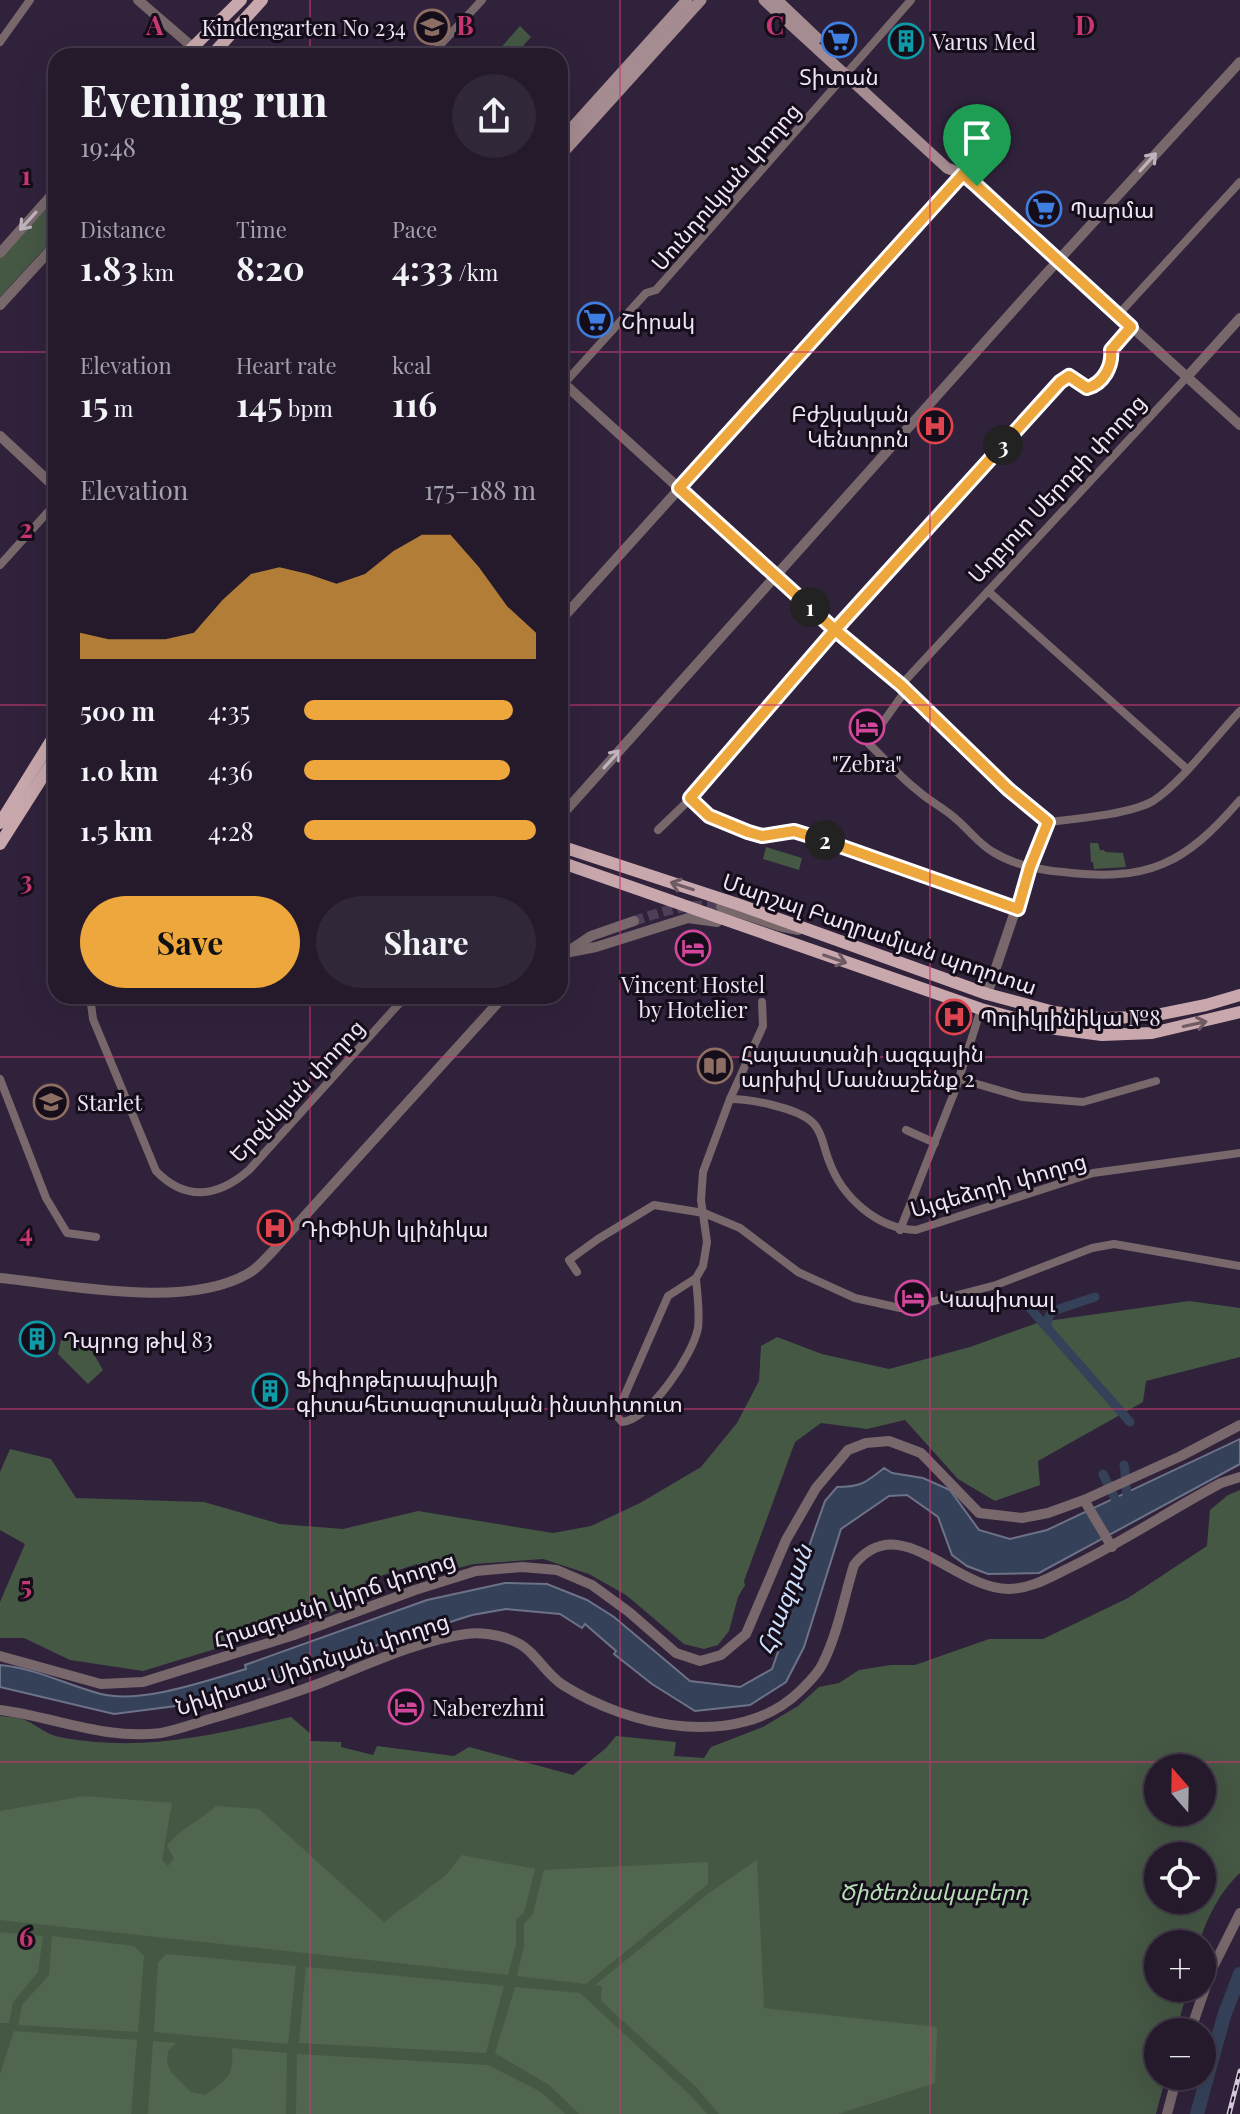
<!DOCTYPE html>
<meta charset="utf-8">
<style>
:root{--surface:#241a2c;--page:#302738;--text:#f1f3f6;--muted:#a3a1a9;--line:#413848;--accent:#eea73d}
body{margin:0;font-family:"Playfair Display","Noto Sans Armenian",serif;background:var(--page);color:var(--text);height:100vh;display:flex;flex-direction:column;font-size:30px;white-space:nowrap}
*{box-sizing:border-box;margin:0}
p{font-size:26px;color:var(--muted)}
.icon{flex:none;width:44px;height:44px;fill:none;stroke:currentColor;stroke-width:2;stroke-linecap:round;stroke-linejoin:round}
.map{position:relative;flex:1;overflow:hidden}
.details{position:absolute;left:48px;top:48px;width:520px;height:956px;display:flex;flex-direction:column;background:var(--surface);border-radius:24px;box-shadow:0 8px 32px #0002,0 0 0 2px var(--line)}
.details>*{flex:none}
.needle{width:52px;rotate:340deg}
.fabs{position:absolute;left:1144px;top:1754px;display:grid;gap:16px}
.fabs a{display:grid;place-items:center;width:72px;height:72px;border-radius:50%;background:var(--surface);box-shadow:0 8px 32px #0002,0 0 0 2px var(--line);font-size:40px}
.pin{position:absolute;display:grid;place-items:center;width:68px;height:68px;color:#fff;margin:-82px -34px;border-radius:50% 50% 50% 0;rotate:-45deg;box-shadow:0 0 8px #0007}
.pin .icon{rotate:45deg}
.km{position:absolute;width:40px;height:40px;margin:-20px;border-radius:50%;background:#222;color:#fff;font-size:22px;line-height:40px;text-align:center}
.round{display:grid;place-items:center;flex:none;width:84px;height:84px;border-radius:42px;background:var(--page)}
.summary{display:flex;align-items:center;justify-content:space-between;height:136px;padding:0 32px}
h1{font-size:44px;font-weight:700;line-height:60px}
.metrics{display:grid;grid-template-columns:repeat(3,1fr);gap:12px;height:136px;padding:8px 32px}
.metrics div{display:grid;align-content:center}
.metrics b{font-size:34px;font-weight:700}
.metrics small{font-size:22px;font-weight:400}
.metrics p{font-size:22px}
.chart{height:224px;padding:16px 32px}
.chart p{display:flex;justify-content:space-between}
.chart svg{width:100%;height:144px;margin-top:8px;fill:var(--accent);opacity:.7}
.primary-button{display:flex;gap:16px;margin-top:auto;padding:16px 32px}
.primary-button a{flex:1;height:92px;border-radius:48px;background:var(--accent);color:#111;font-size:32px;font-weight:700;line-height:92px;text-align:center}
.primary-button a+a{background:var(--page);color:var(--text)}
ul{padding:0 32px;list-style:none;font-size:26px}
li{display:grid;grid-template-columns:128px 96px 1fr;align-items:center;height:60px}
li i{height:20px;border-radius:10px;background:var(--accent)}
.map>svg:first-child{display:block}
</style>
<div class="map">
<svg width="1240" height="2114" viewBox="0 0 1240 2114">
<rect width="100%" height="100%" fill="#30223b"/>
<!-- green -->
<g fill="#455844" fill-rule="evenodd">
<polygon points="520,26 531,37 514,56 502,56 497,52"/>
<polygon points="56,197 56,236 0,297 0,258"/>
<polygon points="1090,843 1098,843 1100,850 1104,850 1105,852 1123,853 1126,867 1094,869 1093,862 1091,862"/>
<polygon points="766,847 802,858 799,870 763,859"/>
<polygon points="1189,1301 1240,1308 1240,1357 1146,1381 1143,1402 1038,1461 1040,1485 995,1501 958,1479 905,1420 867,1429 821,1423 795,1442 744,1581 745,1585 738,1597 729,1631 718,1645 704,1649 684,1644 626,1595 589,1574 543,1559 474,1564 422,1577 417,1564 365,1581 369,1594 326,1615 143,1671 70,1660 24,1638 0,1638 0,1602 25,1544 0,1530 0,1472 10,1449 51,1459 76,1498 204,1502 280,1524 343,1529 418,1511 553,1533 591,1526 640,1503 701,1467 737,1423 759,1381 761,1346 777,1337 822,1354 889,1369 970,1347 1040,1322"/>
<polygon points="62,1335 85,1339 103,1370 88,1384 58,1354"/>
<path d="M 1240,1490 L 1240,1873 C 1221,1890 1206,1919 1199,1944 L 1158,1944 L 1158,1988 L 1188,1988 L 1176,2032 L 1158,2032 L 1158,2076 L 1166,2076 L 1156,2114 L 0,2114 L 0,1716 C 8,1717 17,1717 25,1720 C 39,1726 45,1735 64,1738 C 146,1752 212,1735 291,1717 L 311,1734 L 310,1741 L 341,1742 L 341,1747 L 373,1755 L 377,1746 L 454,1756 L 469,1747 L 573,1775 L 606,1748 L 616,1736 L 676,1742 L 674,1756 L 704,1758 L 711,1747 L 763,1727 L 798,1706 L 819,1687 L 839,1683 L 859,1670 L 891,1665 L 915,1665 L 989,1639 L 1043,1639 L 1128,1598 L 1207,1546 L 1210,1510 L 1228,1495 ZM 1158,1768 L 1202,1768 L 1202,1812 L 1158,1812 ZM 1158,1856 L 1202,1856 L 1202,1900 L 1158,1900 Z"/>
</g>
<!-- forest -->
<g fill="#51664f">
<path d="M 85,1796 L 172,1803 L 162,1860 L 168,1866 L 174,1858 L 167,1846 C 178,1830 201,1820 216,1806 L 259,1809 L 384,1922 L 445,1876 L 462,1855 L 535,1869 L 524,1913 L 516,1919 L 516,1944 L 508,1975 L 0,1920 L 0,1811 Z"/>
<polygon points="757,1860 764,2008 937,2027 935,2083 838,2114 719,2114 697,2088 601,2001 602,1986 595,1985 709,1893"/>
<polygon points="708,1862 708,1884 586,1984 517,1976 524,1946 524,1924 533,1914 544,1870"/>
<polygon points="0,1932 43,1936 38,1972 13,2002 9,2023 0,2023"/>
<polygon points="52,1936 134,1946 144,1956 138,2032 18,2025 22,2005 49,1975"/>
<polygon points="166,1954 296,1966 288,2044 154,2032 158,1963"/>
<polygon points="306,1967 504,1986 486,2053 299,2043"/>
<polygon points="515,1987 580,1993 689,2094 707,2114 579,2114 549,2085 495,2053"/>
<polygon points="14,2031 137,2040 131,2114 0,2114 0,2074"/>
<path d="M 153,2041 L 176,2043 L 168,2051 L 167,2063 L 171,2072 L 191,2092 L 205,2095 C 227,2079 234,2077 232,2048 L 287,2053 L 286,2114 L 148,2114 Z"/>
<polygon points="297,2054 488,2065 541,2092 565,2114 296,2114"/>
</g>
<!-- water -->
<path fill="#344158" stroke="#6c7287" stroke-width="2" d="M 1240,1439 L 1240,1464 L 1039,1573 L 988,1574 L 967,1566 L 952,1555 L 938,1517 L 907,1495 L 889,1496 L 841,1529 L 804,1647 L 786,1682 L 750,1705 L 695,1711 L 652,1684 L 614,1654 L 616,1651 L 585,1624 L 582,1628 L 560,1614 L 506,1609 L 472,1615 L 278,1677 L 200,1696 L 196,1700 L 176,1706 L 114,1714 L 0,1687 L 0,1665 C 35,1668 67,1685 101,1694 C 141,1704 206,1681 246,1669 L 245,1665 L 427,1600 L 505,1583 L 547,1584 L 587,1600 L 614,1617 L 690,1681 L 740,1687 L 772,1669 L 779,1649 L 767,1631 L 802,1566 L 825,1501 L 837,1487 C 862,1487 866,1482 884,1468 L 892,1473 L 923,1478 L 950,1490 L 979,1530 L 1010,1539 L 1047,1530 Z"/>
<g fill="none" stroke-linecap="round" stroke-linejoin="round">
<!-- canal -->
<g stroke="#344158" stroke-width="9">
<polyline points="1028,1306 1130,1422"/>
<polyline points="1047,1327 1049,1316 1053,1311 1095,1297"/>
<path d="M 1124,1465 C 1127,1478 1123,1489 1130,1501"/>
<polyline points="1103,1474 1119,1507"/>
</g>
<!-- river -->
<polyline stroke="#344158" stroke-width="14" points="1197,2114 1224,2016 1240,1974"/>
<!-- tertiary-tunnel -->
<path stroke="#4c3f57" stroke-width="10" stroke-dasharray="10 5" stroke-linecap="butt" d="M 634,921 C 667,910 686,903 721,907"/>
<!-- minor -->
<g stroke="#78686b" stroke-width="8">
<polyline points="0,42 30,0"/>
<polyline points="430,56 482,0"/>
<polyline points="1117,316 1240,182"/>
<polyline points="560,388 646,293 656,290 911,0"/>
<polyline points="0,565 56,503"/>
<polyline points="988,591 1187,769"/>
<polyline points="901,685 1186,378"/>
<path d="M 906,690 L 868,743 C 884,758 899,776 917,790 C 929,801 944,808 956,819 C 968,829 979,844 993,852 C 1014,865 1039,870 1063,872 C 1148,882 1184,865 1240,800"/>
<polyline points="690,798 709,816 748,832 762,836 794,831 823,840 1018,909"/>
<path d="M 1048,822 C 1075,819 1131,814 1153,801 C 1181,783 1216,736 1240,711"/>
<path d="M 658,830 L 685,804 L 835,630 L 1060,382 L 1069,376 L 1087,388 C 1103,383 1113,366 1111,350 L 1131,327"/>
<path d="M 90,996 L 93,1019 L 156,1171 C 186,1202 218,1197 249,1170 L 406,996"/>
<polyline points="0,1079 46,1198 67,1233 96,1237"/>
<polyline points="960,1079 1022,1097 1083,1102 1156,1081"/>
<path d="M 730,1099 C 751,1099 797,1108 812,1122 C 822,1131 824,1149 829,1161 C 842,1197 877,1229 916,1230 L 1093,1173 L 1240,1153"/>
<polyline points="906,1130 935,1143"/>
<polyline points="900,1230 956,1088 981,1009"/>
<polyline points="577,1272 569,1260 598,1239 654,1205 704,1213 740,1228 798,1272 855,1298 900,1308 923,1304 996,1285 1092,1248 1114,1244 1240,1266"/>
<path d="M 696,1278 C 697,1293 700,1312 698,1328 C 693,1355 650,1419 622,1422 L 616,1415 L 668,1296 L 696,1278 L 703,1266 L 707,1242 L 701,1200 L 703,1172 L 730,1099 L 763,1026 L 762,1002"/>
</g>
<!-- tertiary -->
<g stroke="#78686b" stroke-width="10">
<polyline points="138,0 203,56"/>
<polyline points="0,253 56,190"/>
<polyline points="0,305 56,244"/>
<polyline points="1186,378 1240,318"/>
<polyline points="560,380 835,630 901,685 1008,789 1048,822 1030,867 987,994"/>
<polyline points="0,436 56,488"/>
<polyline points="560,621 963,174 1240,425"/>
<polyline points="560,817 1044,276 1240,62"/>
<polyline points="721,907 779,926 798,930"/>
<polyline points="570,950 591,936 634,921"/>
<polyline points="560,954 596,947 688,918 717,922"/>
<path d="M 0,1278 C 70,1285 187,1310 249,1273 C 258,1268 265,1259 272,1252 L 504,996"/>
<polyline points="1084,1500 1112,1547"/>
<polyline points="0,1656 101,1684 143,1682 294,1635 415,1590 476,1571 522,1567 557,1570 592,1585 629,1612 676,1653 700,1661 721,1655 746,1634 786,1540 816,1488 848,1450 866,1443 889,1441 921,1453 979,1513 1022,1518 1048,1513 1084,1500 1181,1456 1240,1425"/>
<path d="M 0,1710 C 55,1717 104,1740 161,1733 C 178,1730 196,1723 213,1718 C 250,1707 287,1696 323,1682 C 369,1664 416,1641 466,1634 C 485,1631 515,1637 529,1651 C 541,1662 549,1676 563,1685 C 629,1727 738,1751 800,1691 C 808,1683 818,1674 823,1663 C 838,1633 844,1597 854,1565 C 899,1508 953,1588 1008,1589 C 1031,1589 1050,1577 1071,1567 C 1123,1542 1170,1510 1221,1483 L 1240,1477"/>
<polyline points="1190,2032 1211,1971 1240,1913"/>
<polyline points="1167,2114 1177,2076"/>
</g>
<!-- secondary -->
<g stroke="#a58c90" stroke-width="11">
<polyline points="764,0 947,168 963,174"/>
<polyline points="777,0 817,38"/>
<polyline points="560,141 687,0"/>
<polyline points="560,156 701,0"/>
</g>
<!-- primary -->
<g stroke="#c8a8ad" stroke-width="12">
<polyline points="184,56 241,0"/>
<polyline points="211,56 262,0"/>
<polyline points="0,823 56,733"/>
<polyline points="0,844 56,756"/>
<polyline points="560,846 737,904 987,994 1054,1012 1099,1018 1147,1017 1206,1005 1240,995"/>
<polyline points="560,862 981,1009 1056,1029 1102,1035 1152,1033 1240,1012"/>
</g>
<!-- rail casing -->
<g stroke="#d2c9da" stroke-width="5">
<polyline id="rail" points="1229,2114 1240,2071"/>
</g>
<!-- rail -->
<use href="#rail" stroke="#150e1a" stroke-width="2" stroke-dasharray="6" stroke-linecap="butt"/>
</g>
<!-- one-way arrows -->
<defs><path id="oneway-shaft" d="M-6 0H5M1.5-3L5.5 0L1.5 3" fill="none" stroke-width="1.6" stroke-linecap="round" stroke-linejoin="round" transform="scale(2)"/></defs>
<g stroke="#bfb3be">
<use href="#oneway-shaft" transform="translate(1148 162) rotate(-48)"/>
<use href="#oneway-shaft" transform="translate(28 221) rotate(132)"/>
<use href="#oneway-shaft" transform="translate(612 759) rotate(-48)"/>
</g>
<g stroke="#6e5b64">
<use href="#oneway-shaft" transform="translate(682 886) rotate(-162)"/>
<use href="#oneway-shaft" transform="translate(835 959) rotate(19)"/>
<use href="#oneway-shaft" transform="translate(1195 1024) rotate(-12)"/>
</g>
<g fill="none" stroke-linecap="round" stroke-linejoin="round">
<!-- route casing -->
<g stroke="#fff" stroke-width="16">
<path id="route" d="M 977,186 L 963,174 L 679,488 L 835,630 L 901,685 L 1008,789 L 1048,822 L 1030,867 L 1018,909 L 823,840 L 794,831 L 762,836 L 748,832 L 709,816 L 690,798 L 835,630 L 1060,382 L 1069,376 L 1087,388 C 1103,384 1113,366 1111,350 L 1131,327 L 977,186"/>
</g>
<!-- route -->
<use href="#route" stroke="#eea73d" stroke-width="10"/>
</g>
<!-- grid -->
<path fill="none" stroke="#c93772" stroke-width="2" stroke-opacity="0.55" d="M 310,0 L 310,56M 620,0 L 620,2114M 930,0 L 930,2114M 0,352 L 56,352M 560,352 L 1240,352M 0,705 L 56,705M 560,705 L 1240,705M 310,996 L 310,2114M 0,1057 L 1240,1057M 0,1409 L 1240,1409M 0,1762 L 1240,1762"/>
<!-- icons -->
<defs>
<g id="school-ring" transform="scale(1.8)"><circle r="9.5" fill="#150e1a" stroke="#8d6e63" stroke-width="1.5"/><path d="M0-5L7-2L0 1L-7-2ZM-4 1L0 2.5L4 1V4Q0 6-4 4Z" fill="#8d6e63"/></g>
<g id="supermarket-ring" transform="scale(1.8)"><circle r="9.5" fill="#150e1a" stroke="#3f7fe0" stroke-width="1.5"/><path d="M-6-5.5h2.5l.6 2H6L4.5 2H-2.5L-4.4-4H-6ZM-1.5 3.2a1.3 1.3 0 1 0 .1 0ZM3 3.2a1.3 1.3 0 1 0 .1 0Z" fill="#3f7fe0"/></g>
<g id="building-ring" transform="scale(1.8)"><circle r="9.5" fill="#150e1a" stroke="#0f9aa8" stroke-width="1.5"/><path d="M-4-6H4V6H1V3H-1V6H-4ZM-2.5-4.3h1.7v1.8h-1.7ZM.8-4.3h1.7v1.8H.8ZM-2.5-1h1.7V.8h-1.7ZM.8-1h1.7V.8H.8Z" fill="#0f9aa8"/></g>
<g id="hospital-ring" transform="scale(1.8)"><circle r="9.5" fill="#150e1a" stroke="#e0444e" stroke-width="1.5"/><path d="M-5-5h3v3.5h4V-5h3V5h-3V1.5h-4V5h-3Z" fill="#e0444e"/></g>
<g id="hotel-ring" transform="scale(1.8)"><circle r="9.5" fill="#150e1a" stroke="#d1479c" stroke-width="1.5"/><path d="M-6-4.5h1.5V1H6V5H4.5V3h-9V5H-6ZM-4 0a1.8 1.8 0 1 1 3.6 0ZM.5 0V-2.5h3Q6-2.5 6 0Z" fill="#d1479c"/></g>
<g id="library-ring" transform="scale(1.8)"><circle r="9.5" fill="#150e1a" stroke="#8d6e63" stroke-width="1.5"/><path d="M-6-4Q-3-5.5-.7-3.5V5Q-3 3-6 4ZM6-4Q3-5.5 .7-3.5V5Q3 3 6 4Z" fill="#8d6e63"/></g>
</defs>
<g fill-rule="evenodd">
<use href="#school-ring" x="432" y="27"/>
<use href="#supermarket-ring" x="839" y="40"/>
<use href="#building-ring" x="906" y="41"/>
<use href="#supermarket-ring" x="1044" y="209"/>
<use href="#supermarket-ring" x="595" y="320"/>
<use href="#hospital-ring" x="935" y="426"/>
<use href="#hotel-ring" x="867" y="727"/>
<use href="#hotel-ring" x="693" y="948"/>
<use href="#hospital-ring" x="954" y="1017"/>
<use href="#library-ring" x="715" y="1066"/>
<use href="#school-ring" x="51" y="1102"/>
<use href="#hospital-ring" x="275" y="1228"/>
<use href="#hotel-ring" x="913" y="1298"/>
<use href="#building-ring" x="37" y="1339"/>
<use href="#building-ring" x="270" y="1391"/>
<use href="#hotel-ring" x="406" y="1707"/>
</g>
<g text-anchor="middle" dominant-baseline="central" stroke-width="6" stroke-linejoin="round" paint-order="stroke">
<!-- poi labels -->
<g font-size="22" fill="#eee5f5" stroke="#150e1a" text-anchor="start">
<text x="406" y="27" text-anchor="end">Kindengarten No 234</text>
<text x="932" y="41">Varus Med</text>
<text x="839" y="76" text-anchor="middle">Տիտան</text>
<text x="1070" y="209">Պարմա</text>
<text x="621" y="320">Շիրակ</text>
<text x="909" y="413" text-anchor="end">Բժշկական<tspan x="909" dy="25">Կենտրոն</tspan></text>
<text x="867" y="763" text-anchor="middle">"Zebra"</text>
<text x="693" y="984" text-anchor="middle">Vincent Hostel<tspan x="693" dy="25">by Hotelier</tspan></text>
<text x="980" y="1017">Պոլիկլինիկա №8</text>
<text x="741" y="1053">Հայաստանի ազգային<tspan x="741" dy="25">արխիվ Մասնաշենք 2</tspan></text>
<text x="77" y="1102">Starlet</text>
<text x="301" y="1228">ԴիՓիՍի կլինիկա</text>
<text x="939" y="1298">Կապիտալ</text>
<text x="63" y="1339">Դպրոց թիվ 83</text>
<text x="296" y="1378">Ֆիզիոթերապիայի<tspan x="296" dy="25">գիտահետազոտական ինստիտուտ</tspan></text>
<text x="432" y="1707">Naberezhni</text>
</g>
<!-- street labels -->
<g font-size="22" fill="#eee5f5" stroke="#150e1a">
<text transform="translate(725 186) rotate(-49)">Սունդուկյան փողոց</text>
<text transform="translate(1056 488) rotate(-47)">Աղբյուր Սերոբի փողոց</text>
<text transform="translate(880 933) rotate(19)">Մարշալ Բաղրամյան պողոտա</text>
<text transform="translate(296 1090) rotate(-47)">Երզնկյան փողոց</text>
<text transform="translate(998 1184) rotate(-16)">Այգեձորի փողոց</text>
<text transform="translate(334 1599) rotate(-19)">Հրազդանի կիրճ փողոց</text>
<text transform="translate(312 1663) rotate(-18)">Նիկիտա Սիմոնյան փողոց</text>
</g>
<!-- park labels -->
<g font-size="22" font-style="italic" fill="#b6e0b3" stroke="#150e1a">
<text x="934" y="1891">Ծիծեռնակաբերդ</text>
</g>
<!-- water labels -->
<g font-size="24" font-style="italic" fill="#cedffd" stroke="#150e1a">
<text transform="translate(783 1599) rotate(-69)">Հրազդան</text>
</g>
</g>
<g font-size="26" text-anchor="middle" font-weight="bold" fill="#c93772" stroke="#150e1a" stroke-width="6" stroke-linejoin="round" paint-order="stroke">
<text x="155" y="35">A</text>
<text x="465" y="35">B</text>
<text x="775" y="35">C</text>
<text x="1085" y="35">D</text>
<text x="26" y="185">1</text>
<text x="26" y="538">2</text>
<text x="26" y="890">3</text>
<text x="26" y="1242">4</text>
<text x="26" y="1595">5</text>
<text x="26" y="1947">6</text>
</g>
</svg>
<div class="fabs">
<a><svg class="needle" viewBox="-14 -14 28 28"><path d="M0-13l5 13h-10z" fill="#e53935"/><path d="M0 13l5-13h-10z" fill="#a3a1a9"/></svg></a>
<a><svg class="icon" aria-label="locate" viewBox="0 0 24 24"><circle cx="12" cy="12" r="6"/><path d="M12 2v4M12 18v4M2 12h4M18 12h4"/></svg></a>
<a>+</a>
<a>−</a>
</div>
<div class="pin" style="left:977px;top:186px;background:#1e9e55"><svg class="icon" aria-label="arrive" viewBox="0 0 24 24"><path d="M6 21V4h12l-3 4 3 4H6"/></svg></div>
<b class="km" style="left:810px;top:607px">1</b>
<b class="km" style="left:825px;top:840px">2</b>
<b class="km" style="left:1003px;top:445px">3</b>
<section class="details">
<div class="summary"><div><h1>Evening run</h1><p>19:48</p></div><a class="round"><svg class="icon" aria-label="share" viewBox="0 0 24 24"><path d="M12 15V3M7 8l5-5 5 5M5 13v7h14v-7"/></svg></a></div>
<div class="metrics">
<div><p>Distance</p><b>1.83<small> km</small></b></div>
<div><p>Time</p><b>8:20</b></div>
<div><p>Pace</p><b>4:33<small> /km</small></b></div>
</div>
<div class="metrics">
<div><p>Elevation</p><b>15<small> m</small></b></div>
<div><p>Heart rate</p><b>145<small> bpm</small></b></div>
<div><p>kcal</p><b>116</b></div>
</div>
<div class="chart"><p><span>Elevation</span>175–188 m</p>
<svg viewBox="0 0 160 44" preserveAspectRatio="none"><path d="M0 44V36L10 38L20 38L30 38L40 36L50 26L60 18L70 16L80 18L90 21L100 18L110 11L120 6L130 6L140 16L150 28L160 36V44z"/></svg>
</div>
<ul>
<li><b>500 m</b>4:35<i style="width:90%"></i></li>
<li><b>1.0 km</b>4:36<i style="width:89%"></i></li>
<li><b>1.5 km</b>4:28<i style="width:100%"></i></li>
</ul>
<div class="primary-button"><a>Save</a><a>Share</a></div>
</section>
</div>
